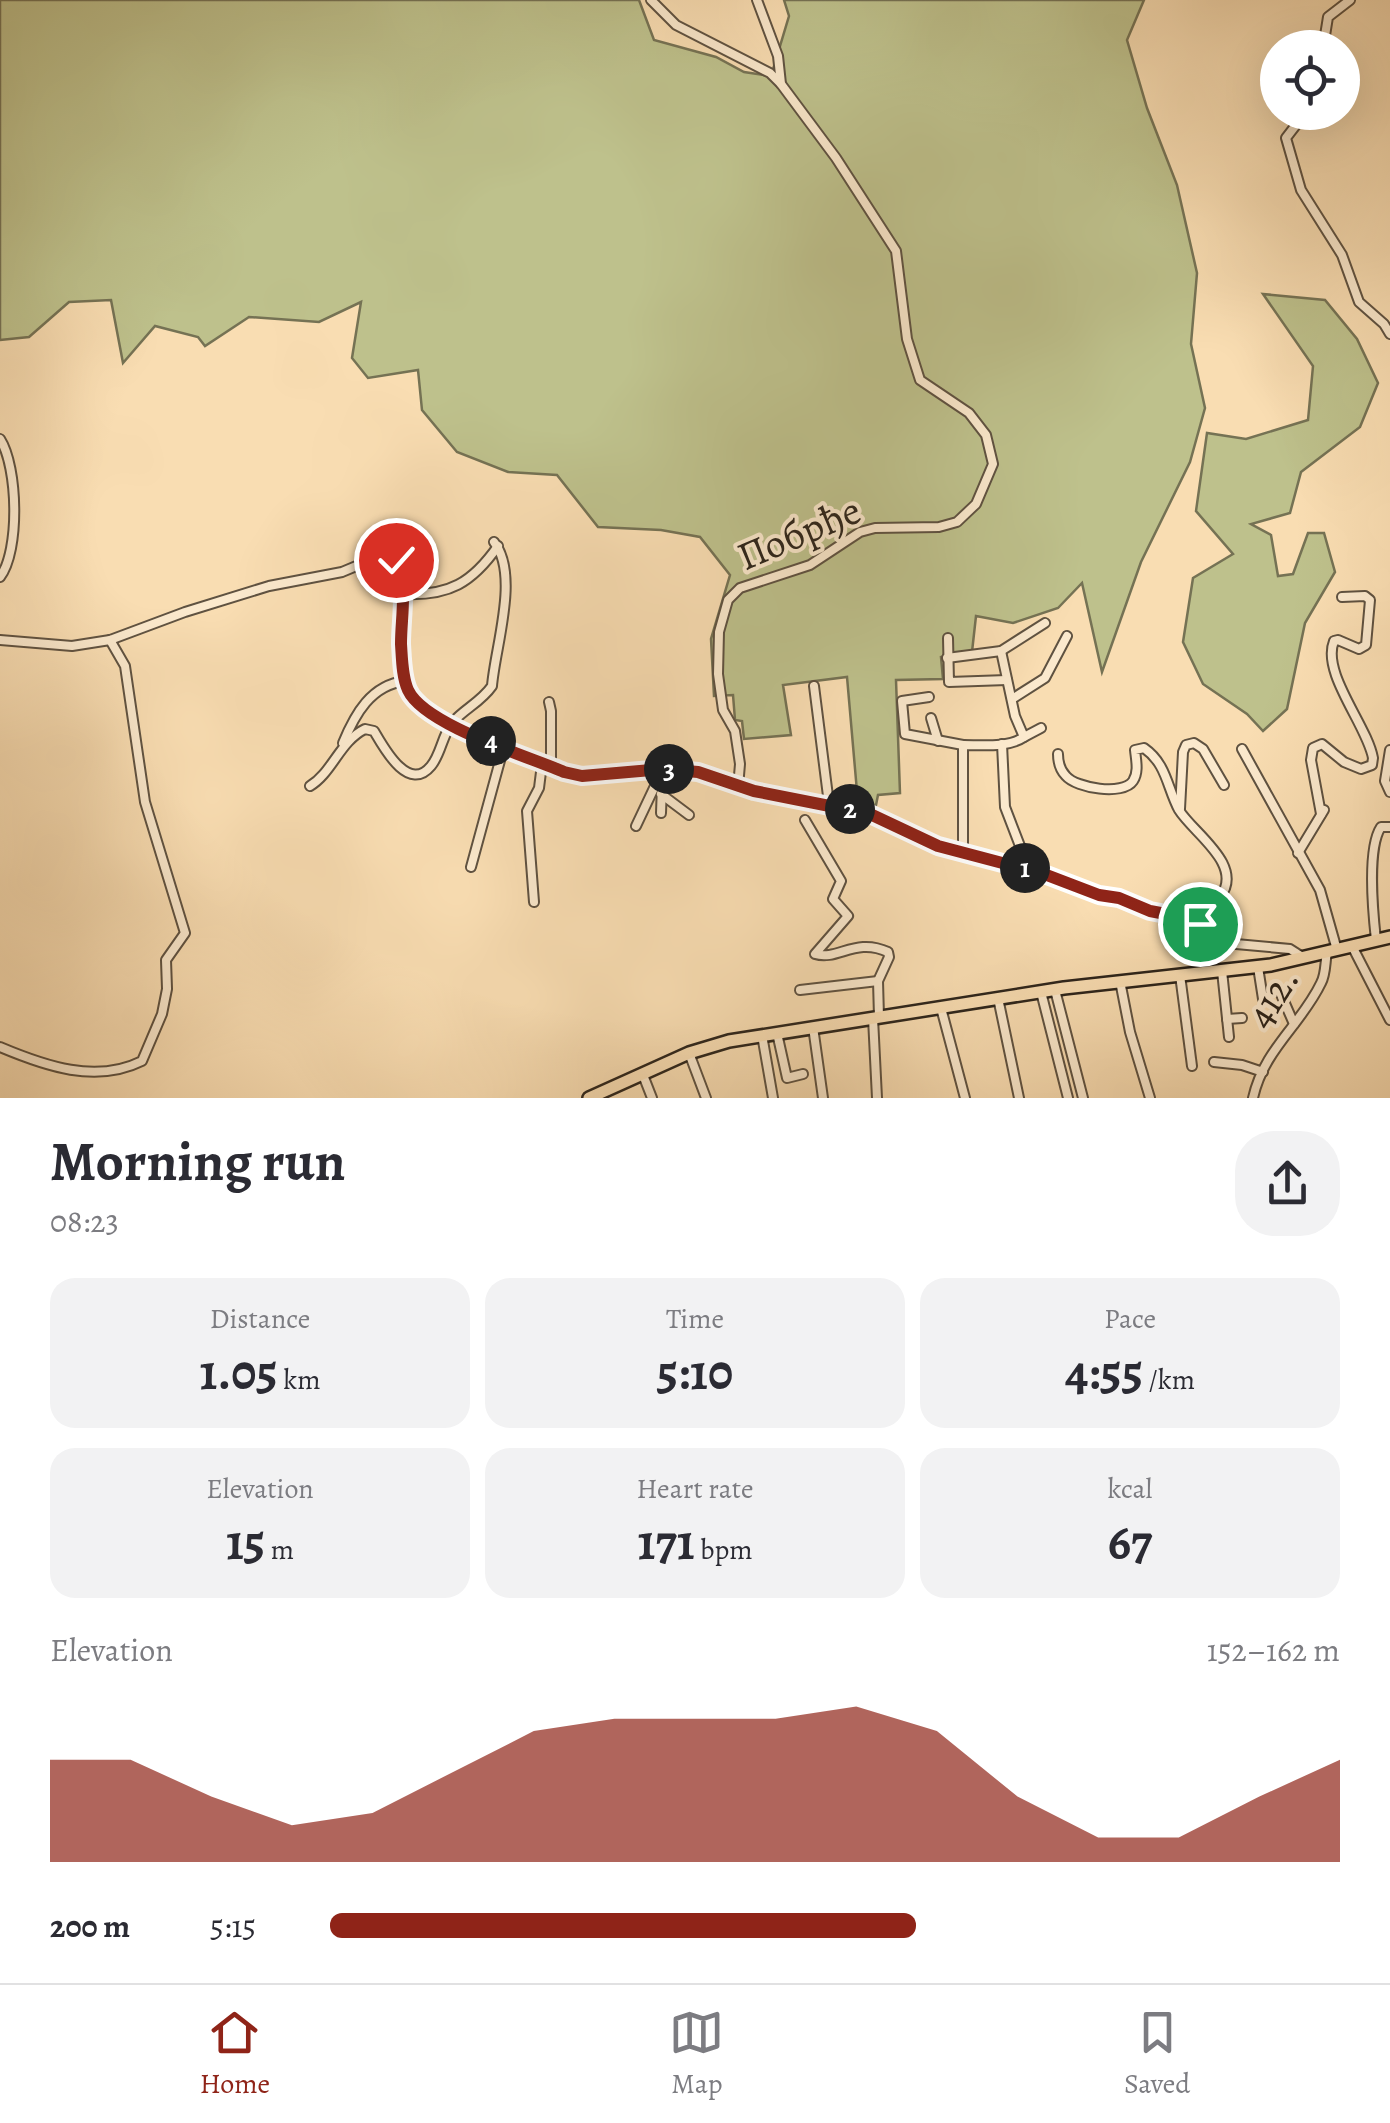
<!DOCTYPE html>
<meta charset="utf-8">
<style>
:root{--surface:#fff;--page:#f2f2f3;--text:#2b2b33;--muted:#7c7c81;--line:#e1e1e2;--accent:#8f2418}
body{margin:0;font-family:Alegreya,serif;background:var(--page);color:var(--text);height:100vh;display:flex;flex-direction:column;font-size:38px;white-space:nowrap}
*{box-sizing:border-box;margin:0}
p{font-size:32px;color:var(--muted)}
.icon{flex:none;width:55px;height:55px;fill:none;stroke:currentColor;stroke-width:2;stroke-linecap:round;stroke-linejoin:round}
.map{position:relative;height:1098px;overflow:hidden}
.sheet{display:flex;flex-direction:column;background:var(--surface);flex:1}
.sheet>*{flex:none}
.fabs{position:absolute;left:1260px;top:30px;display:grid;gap:20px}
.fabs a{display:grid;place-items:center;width:100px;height:100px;border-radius:50%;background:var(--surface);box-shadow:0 10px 40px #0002;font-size:50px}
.pin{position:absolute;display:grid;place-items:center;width:85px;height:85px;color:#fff;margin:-42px;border:5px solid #fff;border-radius:50%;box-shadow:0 2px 10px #0007}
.km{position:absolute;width:50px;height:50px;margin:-25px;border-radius:50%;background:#222;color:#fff;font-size:28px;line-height:50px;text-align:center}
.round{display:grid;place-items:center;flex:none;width:105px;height:105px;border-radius:40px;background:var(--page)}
.headline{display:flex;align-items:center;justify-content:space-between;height:170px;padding:0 50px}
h1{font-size:55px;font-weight:600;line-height:75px}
.stats{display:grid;grid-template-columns:repeat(3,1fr);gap:15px;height:170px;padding:10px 50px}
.stats div{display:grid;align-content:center;border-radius:25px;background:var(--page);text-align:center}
.stats b{font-size:50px;font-weight:600}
.stats small{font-size:28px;font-weight:400}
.stats p{font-size:28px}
.chart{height:280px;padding:20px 50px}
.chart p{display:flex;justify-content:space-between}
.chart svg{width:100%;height:180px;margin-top:10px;fill:var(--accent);opacity:.7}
ul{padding:0 50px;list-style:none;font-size:32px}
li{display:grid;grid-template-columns:160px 120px 1fr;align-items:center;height:75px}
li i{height:25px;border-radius:12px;background:var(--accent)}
.tabs{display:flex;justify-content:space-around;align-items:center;height:140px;border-top:2px solid var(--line);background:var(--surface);font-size:28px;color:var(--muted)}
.tabs a{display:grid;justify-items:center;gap:5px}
.tabs .on{color:var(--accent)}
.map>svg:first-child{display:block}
</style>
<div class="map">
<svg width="1390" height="1098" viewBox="0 0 1390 1098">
<rect width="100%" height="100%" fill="#f9ddb2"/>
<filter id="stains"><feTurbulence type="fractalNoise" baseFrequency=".002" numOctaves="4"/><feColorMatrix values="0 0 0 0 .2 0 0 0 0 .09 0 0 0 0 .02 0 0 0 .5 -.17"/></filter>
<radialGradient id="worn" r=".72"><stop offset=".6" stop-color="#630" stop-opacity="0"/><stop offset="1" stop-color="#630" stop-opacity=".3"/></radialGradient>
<!-- green -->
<g fill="#bec18c" stroke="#757254" stroke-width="2.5">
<polygon points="0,0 639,0 654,40 716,57 744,72 771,76 789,16 784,0 1144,0 1127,40 1147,108 1177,185 1197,273 1191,344 1205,408 1190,462 1141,562 1102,672 1082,583 1058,608 1013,623 976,616 972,652 941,657 943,679 896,680 900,793 878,795 875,810 858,803 847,677 783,685 791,735 744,739 742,721 735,720 733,695 714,696 711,639 730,575 700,537 661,530 598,527 557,475 508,472 457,452 422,410 418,370 368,378 352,358 361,302 319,322 249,317 205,346 198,337 155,326 123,363 111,300 69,302 29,337 0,340"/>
<polygon points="1263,294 1325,300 1357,339 1378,383 1360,427 1301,472 1290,513 1251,524 1271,535 1278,576 1293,574 1308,533 1324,533 1335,572 1305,623 1287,709 1263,731 1247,714 1203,684 1183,642 1193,578 1233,554 1196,511 1207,433 1246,439 1308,420 1313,366"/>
</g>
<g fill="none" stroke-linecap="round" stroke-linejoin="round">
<!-- minor casing -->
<g stroke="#5f5241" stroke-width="12">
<g id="minor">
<polyline points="651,0 676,25 770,73 781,84"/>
<polyline points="1323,48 1328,17 1350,0"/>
<polyline points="1306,112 1286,138 1301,190 1342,255 1359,302 1384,324 1390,334"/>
<path d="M 0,439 C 18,467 20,551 0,577"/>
<path d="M 404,594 C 449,596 472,583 498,546"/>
<polyline points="948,638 949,682 1007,680"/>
<polyline points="0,640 72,646 110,640 185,612 269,586 342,572 385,554 396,560 404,594 401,647 405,681 417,703 451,725 542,764 582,776 676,769 699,772 753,791 870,814 938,846 1045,873 1099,895 1119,899 1151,911 1192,919 1236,944 1290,949 1301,956"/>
<polyline points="947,658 1001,651 1045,623"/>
<polyline points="814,686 829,804"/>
<polyline points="929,697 902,701 905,734 963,745"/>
<polyline points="1012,699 1045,678 1067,636"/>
<polyline points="549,702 551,711 551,766"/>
<polyline points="931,718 938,741"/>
<polyline points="1024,737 1041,728"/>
<path d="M 343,743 C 355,714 371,685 405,681"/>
<polyline points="1002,744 1005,807 1020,846 1022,868"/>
<polyline points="1242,749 1320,890 1337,950"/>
<polyline points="1390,750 1385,781 1390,792"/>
<path d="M 1058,754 C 1058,762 1060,770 1066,776 C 1076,788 1123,796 1133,781 C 1139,772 1136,760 1135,750 L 1144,748 C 1167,764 1167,788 1179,810 C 1193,833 1245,865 1220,897 C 1215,902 1206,907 1200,911 L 1200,924"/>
<path d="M 310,786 C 332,773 340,741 365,729 L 374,731 C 383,746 408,794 431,766 C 441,754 442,736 452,723 C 464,709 481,702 492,686 C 495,647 520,575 494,542"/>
<polyline points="738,787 740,764 735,731 723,710 718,674 719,632 728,600 740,588 810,565 860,532 875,528 939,527 957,522 976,504 993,464 986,435 969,413 920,380 907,339 896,251 836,158 781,84 778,56 757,0"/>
<polyline points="661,794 689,815"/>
<polyline points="1180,809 1183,752 1186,745 1194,743 1203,749 1224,785"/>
<polyline points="661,813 662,785 676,769"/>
<path d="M 1321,814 L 1311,760 L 1313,748 L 1322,744 L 1344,762 L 1361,769 L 1372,765 L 1373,758 C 1367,725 1321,673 1334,641 L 1338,640 L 1359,649 L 1366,645 L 1370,600 L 1365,596 L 1342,597"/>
<path d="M 805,820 L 841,881 L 833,899 L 848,916 L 815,954 C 838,961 855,937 888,952 L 889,957 L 878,981 L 879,1017"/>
<polyline points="636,826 663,769"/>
<path d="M 963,852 L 963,745 C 982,745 1008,748 1024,737 L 1015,716 L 1001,651"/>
<polyline points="1298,853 1324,810"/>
<polyline points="471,867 504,746"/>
<polyline points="534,902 527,811 539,788 542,764"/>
<path d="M 1376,940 C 1373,913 1367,848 1381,827 L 1390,827"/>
<polyline points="1352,946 1390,1020"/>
<polyline points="1258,967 1263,999"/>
<polyline points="1222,971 1229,1037"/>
<polyline points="1180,975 1192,1066"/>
<polyline points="1120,981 1130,1032 1150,1098"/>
<polyline points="800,990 878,981"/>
<polyline points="1055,990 1083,1098"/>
<polyline points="1041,992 1068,1098"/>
<polyline points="1280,992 1294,1024"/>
<polyline points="998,998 1019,1098"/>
<polyline points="941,1008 965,1098"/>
<polyline points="873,1018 877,1098"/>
<polyline points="1227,1019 1242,1018"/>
<polyline points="813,1027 823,1098"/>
<polyline points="777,1033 787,1078 803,1074"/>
<polyline points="762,1035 773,1098"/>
<path d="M 0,1047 C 45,1066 96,1084 142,1061 L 162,1014 L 167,989 L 166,960 L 185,933 L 145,802 L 125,666 L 110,640"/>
<polyline points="689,1053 706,1098"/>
<polyline points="1214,1062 1242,1065 1263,1072"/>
<polyline points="643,1075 652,1098"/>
<path d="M 1253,1098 C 1264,1049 1301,1025 1321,983 C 1326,974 1325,962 1327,952"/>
</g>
</g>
<!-- primary casing -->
<g stroke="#2c241b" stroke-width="16">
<polyline id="primary" points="589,1098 689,1053 729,1041 1064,988 1271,965 1390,937"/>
</g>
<!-- minor -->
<use href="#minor" stroke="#fbe9cd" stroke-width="8"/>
<!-- primary -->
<use href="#primary" stroke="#f9ddb2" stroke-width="11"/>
</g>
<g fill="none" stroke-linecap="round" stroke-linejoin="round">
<!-- route casing -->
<g stroke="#fff" stroke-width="20">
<path id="route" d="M 396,560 C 408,588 401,615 401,644 C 402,658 402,677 408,690 C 424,725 527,756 564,772 L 582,776 L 663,769 L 698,772 L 754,791 L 870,814 L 938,846 L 1044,874 L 1099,895 L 1119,898 L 1150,911 L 1192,919 L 1200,924"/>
</g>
<!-- route -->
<use href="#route" stroke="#8f2418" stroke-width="12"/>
</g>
<g text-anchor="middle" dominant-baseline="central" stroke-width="8" stroke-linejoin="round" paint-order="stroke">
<!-- street labels -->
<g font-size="40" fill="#2c241b" stroke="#fbe9cd">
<text transform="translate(799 533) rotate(-23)">Побрђе</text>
<text transform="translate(1272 997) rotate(-58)">412.</text>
</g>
</g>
<rect width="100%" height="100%" filter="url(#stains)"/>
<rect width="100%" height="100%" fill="url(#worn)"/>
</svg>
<div class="fabs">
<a><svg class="icon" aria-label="locate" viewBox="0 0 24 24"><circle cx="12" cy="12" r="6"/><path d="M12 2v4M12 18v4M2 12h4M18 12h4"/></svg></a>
</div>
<div class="pin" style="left:1200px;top:924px;background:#1e9e55"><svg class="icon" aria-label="arrive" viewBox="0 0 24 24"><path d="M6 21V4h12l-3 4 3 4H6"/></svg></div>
<div class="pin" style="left:396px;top:560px;background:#d93025"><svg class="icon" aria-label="check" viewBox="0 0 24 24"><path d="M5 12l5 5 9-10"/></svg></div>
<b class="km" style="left:1025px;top:868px">1</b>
<b class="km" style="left:850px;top:809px">2</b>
<b class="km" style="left:669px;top:769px">3</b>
<b class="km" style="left:491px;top:741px">4</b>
</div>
<section class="sheet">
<div class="headline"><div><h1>Morning run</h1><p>08:23</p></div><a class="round"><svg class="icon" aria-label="share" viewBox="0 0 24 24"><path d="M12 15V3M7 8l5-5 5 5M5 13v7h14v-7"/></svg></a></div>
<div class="stats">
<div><p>Distance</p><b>1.05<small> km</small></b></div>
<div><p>Time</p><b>5:10</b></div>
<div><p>Pace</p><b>4:55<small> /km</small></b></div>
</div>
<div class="stats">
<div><p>Elevation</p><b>15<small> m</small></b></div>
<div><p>Heart rate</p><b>171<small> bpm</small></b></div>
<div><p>kcal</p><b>67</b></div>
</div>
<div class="chart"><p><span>Elevation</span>152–162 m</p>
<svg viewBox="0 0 160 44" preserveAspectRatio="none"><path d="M0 44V19L10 19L20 28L30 35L40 32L50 22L60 12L70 9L80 9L90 9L100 6L110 12L120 28L130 38L140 38L150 28L160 19V44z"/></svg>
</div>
<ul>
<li><b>200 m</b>5:15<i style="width:58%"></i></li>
</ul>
</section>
<nav class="tabs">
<a class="on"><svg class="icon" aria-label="home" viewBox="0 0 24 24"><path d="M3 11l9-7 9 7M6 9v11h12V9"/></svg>Home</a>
<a><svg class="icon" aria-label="map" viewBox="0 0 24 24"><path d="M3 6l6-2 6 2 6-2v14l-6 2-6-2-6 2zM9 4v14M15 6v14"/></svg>Map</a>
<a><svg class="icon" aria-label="saved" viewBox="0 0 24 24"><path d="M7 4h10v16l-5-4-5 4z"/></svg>Saved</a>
</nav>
